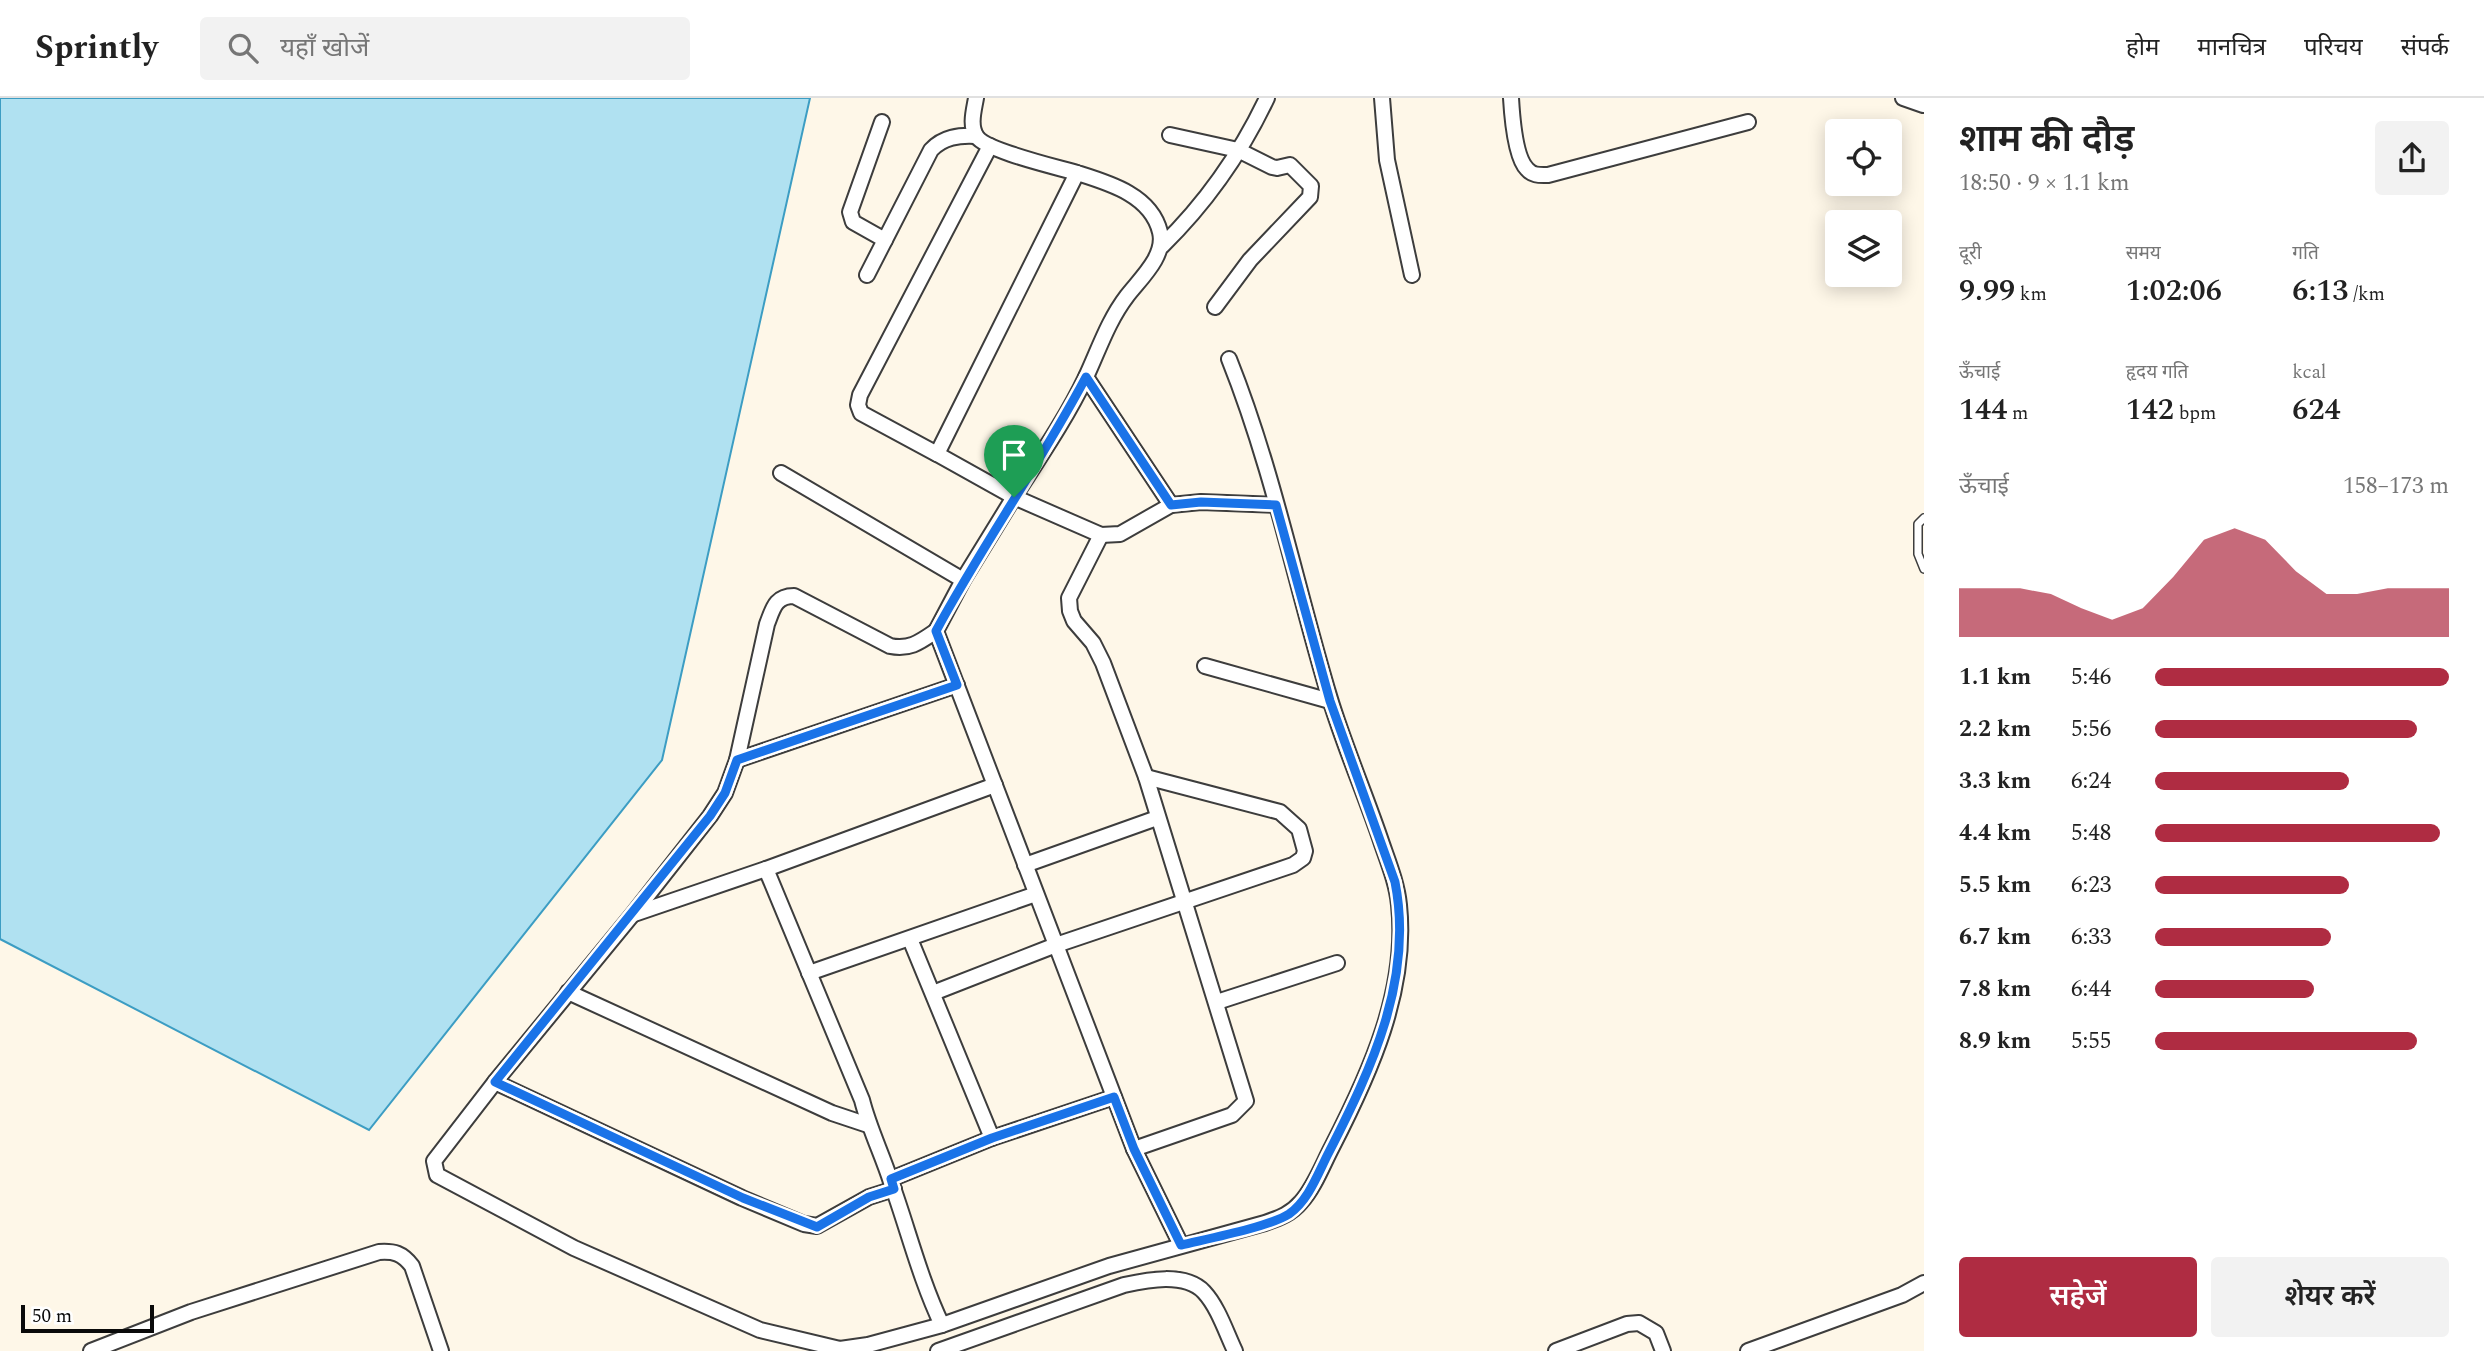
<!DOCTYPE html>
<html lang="hi">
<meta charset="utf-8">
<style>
:root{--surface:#fff;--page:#f2f2f2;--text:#222;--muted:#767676;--line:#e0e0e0;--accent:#af2c42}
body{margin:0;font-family:Spectral,"Noto Sans Devanagari",serif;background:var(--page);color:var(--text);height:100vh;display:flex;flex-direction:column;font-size:26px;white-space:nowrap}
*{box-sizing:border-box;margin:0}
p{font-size:23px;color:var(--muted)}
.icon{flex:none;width:38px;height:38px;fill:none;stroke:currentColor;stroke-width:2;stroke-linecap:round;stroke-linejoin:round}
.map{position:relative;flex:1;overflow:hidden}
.details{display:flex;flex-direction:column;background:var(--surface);width:560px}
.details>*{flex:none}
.fabs{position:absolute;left:1825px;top:21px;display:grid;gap:14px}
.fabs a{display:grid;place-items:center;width:77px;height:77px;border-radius:7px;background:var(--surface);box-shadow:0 4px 18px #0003;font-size:35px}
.scale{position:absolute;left:21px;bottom:18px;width:133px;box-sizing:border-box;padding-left:7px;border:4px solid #0a0a0a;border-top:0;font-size:19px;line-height:24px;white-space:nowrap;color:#0a0a0a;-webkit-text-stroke:5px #fff;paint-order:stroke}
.pin{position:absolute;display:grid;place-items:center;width:60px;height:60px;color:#fff;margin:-72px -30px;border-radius:50% 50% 50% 0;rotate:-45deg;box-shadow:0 0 7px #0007}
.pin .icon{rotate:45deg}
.round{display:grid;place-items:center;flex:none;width:74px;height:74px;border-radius:7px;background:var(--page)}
.overview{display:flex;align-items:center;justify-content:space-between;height:119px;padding:0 35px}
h1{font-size:38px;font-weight:600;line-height:52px}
.metrics{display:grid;grid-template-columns:repeat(3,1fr);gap:10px;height:119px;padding:7px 35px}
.metrics div{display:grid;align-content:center}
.metrics b{font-size:30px;font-weight:600}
.metrics small{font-size:19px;font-weight:400}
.metrics p{font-size:19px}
.chart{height:196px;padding:14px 35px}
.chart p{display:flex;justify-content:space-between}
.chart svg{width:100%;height:126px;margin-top:7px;fill:var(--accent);opacity:.7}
.action{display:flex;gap:14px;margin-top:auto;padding:14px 35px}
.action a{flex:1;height:80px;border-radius:7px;background:var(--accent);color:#fff;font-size:28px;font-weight:600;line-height:80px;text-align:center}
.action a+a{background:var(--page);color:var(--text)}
ul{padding:0 35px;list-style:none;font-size:23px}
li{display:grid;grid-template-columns:112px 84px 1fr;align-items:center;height:52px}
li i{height:18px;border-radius:9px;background:var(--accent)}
header{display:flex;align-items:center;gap:42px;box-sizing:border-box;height:98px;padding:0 35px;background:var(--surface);border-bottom:2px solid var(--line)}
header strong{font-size:33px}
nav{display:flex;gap:38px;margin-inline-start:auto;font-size:24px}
.search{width:490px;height:63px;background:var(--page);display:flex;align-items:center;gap:18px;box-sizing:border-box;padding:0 24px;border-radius:7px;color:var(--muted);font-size:26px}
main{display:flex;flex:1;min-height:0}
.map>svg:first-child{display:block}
</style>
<header>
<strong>Sprintly</strong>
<div class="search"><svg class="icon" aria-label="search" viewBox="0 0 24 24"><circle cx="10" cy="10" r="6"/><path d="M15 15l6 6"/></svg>यहाँ खोजें</div>
<nav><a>होम</a><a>मानचित्र</a><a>परिचय</a><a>संपर्क</a></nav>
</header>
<main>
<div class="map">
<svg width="1924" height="1253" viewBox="0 0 1924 1253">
<rect width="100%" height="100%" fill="#fef7e8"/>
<!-- water -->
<polygon fill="#b0e1f1" stroke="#3c9dc3" stroke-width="2" points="0,0 810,0 662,662 369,1032 0,841"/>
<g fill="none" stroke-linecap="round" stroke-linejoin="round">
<!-- service casing -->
<g stroke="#3d3d3d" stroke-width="10">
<polyline id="service" points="1924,420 1918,426 1918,456 1924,471"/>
</g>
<!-- minor casing -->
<g stroke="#3d3d3d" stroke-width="18">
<g id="minor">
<path d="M 976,0 C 974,12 969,28 977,39 C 987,53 1057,69 1077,75 L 937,356 L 1014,399 L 963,482 L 936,533 L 1134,1051 L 1181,1147"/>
<polyline points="1382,0 1387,62 1412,177"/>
<path d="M 1511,0 C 1512,17 1515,59 1527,71 C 1533,78 1540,77 1548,77 L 1748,24"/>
<polyline points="1903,0 1923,7"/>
<polyline points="882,24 850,114 853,124 885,142"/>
<polyline points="1170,37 1238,52 1272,69 1277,70 1290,67 1311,88 1310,99 1250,162 1215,209"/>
<path d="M 1077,75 C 1109,85 1151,97 1160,134 C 1166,158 1140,181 1127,198 C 1108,223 1099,251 1086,279 C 1066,321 1039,360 1014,399 L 1101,437 L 1120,436 L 1171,407 L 1201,404 L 1276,407"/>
<path d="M 1162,148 C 1205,106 1241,55 1267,0"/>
<path d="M 867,177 L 931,52 C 943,39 959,37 976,38"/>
<polyline points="1086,279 1171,407"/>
<polyline points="937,356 861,315 858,307 860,297 990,48"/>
<polyline points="781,375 963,482"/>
<polyline points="1101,437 1069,500 1070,513 1074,523 1093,545 1103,565 1146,679 1246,1003 1232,1017 1134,1051"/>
<path d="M 936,533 C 920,544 910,552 890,548 L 794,498 C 775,498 773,511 767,526 L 737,662 L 725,695 L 710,718 L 633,816 L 495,984 L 434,1063 L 437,1077 L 574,1150 L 760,1232 L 840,1251 L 868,1247 L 942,1227 L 1109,1168 L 1265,1125 C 1279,1120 1291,1116 1301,1104 C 1314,1090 1323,1066 1332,1049 C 1370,975 1408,892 1399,807 C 1397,786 1389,766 1382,746 C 1366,698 1345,650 1330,601 C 1296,488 1273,371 1229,261"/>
<polyline points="1205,568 1330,603"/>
<polyline points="737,662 957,587"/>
<polyline points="1025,767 1157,720"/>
<path d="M 766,771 L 862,1002 C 869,1030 882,1056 891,1084 C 908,1131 920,1181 942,1227"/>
<polyline points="634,816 766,771 995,687"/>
<polyline points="910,841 992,1040"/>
<polyline points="809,875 1036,796"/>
<polyline points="568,894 832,1015 868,1027"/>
<polyline points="933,895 1056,847 1293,767 1303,760 1305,753 1299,731 1280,714 1146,679"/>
<polyline points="1217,904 1337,865"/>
<polyline points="495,984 742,1100 804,1126 817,1128 869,1099 894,1091"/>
<polyline points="891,1081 992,1040 1114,999"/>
<path d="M 91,1253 L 191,1214 L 379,1154 C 394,1153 402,1155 412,1168 L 441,1253"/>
<path d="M 938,1253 L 1124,1187 C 1147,1182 1185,1174 1204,1194 C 1218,1209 1226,1234 1235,1253"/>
<polyline points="1556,1253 1627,1226 1639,1225 1656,1235 1663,1253"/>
<polyline points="1748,1253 1902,1197 1924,1185"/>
</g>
</g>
<!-- service -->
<use href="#service" stroke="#fff" stroke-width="7"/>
<!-- minor -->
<use href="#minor" stroke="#fff" stroke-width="14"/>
</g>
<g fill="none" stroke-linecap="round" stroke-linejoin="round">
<!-- route casing -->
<g stroke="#fff" stroke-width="14">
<path id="route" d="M 1086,279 L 1171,407 L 1201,404 L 1276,407 L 1330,603 L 1395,784 C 1414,880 1372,970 1329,1054 C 1318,1075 1309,1102 1289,1116 C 1269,1129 1206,1141 1181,1147 L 1134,1051 L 1114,999 L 992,1040 L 891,1081 L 894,1091 L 869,1099 L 817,1129 L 743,1100 L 495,984 L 710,718 L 725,695 L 737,662 L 957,587 L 936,533 C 983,446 1040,366 1086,279 Z"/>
</g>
<!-- route -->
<use href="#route" stroke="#1a73e8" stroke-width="9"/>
</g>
</svg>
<div class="fabs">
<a><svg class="icon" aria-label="locate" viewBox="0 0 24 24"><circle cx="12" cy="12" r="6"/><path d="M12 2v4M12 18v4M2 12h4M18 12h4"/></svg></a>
<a><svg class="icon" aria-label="layers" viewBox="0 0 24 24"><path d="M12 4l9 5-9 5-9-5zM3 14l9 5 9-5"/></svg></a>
</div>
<div class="scale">50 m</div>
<div class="pin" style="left:1014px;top:399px;background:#1e9e55"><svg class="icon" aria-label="arrive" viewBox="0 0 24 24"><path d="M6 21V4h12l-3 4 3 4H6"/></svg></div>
</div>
<section class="details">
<div class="overview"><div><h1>शाम की दौड़</h1><p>18:50 · 9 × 1.1 km</p></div><a class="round"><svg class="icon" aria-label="share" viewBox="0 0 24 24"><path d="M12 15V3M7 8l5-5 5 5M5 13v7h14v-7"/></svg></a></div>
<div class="metrics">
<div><p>दूरी</p><b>9.99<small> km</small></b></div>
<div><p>समय</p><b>1:02:06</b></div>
<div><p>गति</p><b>6:13<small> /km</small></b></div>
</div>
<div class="metrics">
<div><p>ऊँचाई</p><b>144<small> m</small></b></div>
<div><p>हृदय गति</p><b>142<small> bpm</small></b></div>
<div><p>kcal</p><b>624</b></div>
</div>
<div class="chart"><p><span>ऊँचाई</span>158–173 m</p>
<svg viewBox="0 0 160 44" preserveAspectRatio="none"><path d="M0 44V27L10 27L20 27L30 29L40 34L50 38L60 34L70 23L80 10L90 6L100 10L110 21L120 29L130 29L140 27L150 27L160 27V44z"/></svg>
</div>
<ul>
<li><b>1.1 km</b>5:46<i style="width:100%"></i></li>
<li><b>2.2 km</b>5:56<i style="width:89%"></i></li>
<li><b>3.3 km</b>6:24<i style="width:66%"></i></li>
<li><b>4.4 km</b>5:48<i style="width:97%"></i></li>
<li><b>5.5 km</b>6:23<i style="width:66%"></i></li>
<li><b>6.7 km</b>6:33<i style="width:60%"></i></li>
<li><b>7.8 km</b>6:44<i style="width:54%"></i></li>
<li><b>8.9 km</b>5:55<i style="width:89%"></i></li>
</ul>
<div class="action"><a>सहेजें</a><a>शेयर करें</a></div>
</section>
</main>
